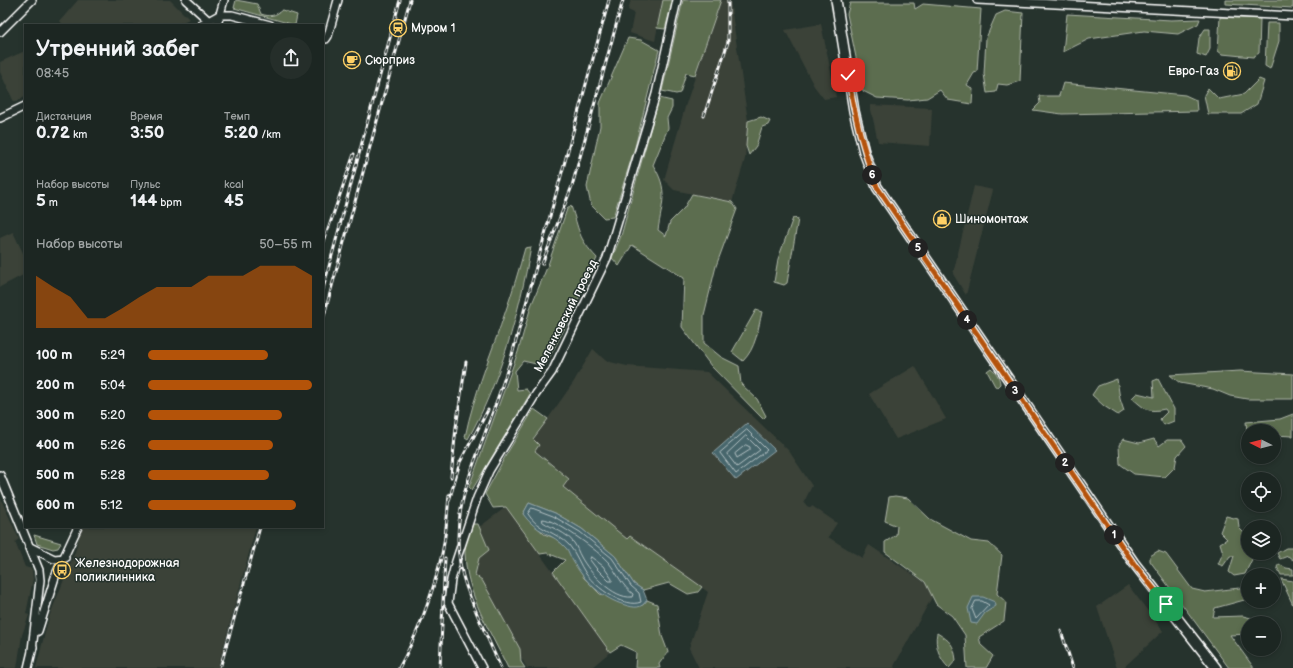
<!DOCTYPE html>
<html lang="ru">
<meta charset="utf-8">
<style>
:root{--surface:#1c2622;--page:#252e2a;--text:#f1f3f6;--muted:#a0a5a5;--line:#3a4340;--accent:#b45309}
body{margin:0;font-family:"Balsamiq Sans",sans-serif;background:var(--page);color:var(--text);height:100vh;display:flex;flex-direction:column;font-size:15px;white-space:nowrap}
*{box-sizing:border-box;margin:0}
p{font-size:13px;color:var(--muted)}
.icon{flex:none;width:22px;height:22px;fill:none;stroke:currentColor;stroke-width:2;stroke-linecap:round;stroke-linejoin:round}
.map{position:relative;flex:1;overflow:hidden}
.sheet{position:absolute;left:24px;top:24px;width:300px;height:504px;display:flex;flex-direction:column;background:var(--surface);border-radius:0px;box-shadow:0 2px 6px #0003,0 0 0 1px var(--line)}
.sheet>*{flex:none}
.needle{width:26px;rotate:276deg}
.tools{position:absolute;left:1241px;top:424px;display:grid;gap:8px}
.tools a{display:grid;place-items:center;width:40px;height:40px;border-radius:50%;background:var(--surface);box-shadow:0 2px 6px #0003,0 0 0 1px var(--line);font-size:20px}
.pin{position:absolute;display:grid;place-items:center;width:34px;height:34px;color:#fff;margin:-17px;border-radius:8px;box-shadow:0 2px 6px #0006}
.km{position:absolute;width:20px;height:20px;margin:-10px;border-radius:50%;background:#222;color:#fff;font-size:11px;line-height:20px;text-align:center}
.round{display:grid;place-items:center;flex:none;width:42px;height:42px;border-radius:21px;background:var(--page)}
.headline{display:flex;align-items:center;justify-content:space-between;height:68px;padding:0 12px}
h1{font-size:22px;font-weight:700;line-height:30px}
.figures{display:grid;grid-template-columns:repeat(3,1fr);gap:6px;height:68px;padding:4px 12px}
.figures div{display:grid;align-content:center}
.figures b{font-size:17px;font-weight:700}
.figures small{font-size:11px;font-weight:400}
.figures p{font-size:11px}
.chart{height:112px;padding:8px 12px}
.chart p{display:flex;justify-content:space-between}
.chart svg{width:100%;height:72px;margin-top:4px;fill:var(--accent);opacity:.7}
ul{padding:0 12px;list-style:none;font-size:13px}
li{display:grid;grid-template-columns:64px 48px 1fr;align-items:center;height:30px}
li i{height:10px;border-radius:5px;background:var(--accent)}
.map>svg:first-child{display:block}
</style>
<div class="map">
<svg width="1293" height="668" viewBox="0 0 1293 668">
<rect width="100%" height="100%" fill="#26332d"/>
<filter id="ink" filterUnits="userSpaceOnUse"><feTurbulence type="fractalNoise" baseFrequency=".025" numOctaves="2"/><feDisplacementMap in="SourceGraphic" scale="8" xChannelSelector="R" yChannelSelector="G"/><feConvolveMatrix kernelMatrix="1 2 1 2 8 2 1 2 1" color-interpolation-filters="sRGB"/></filter>
<g filter="url(#ink)">
<!-- built -->
<g fill="#3b4239">
<polygon points="78,0 170,0 189,19 177,25 63,25 60,21"/>
<polygon points="631,0 663,0 655,41 630,33 634,13 628,10"/>
<polygon points="721,0 730,0 748,121 745,159 732,202 674,190 664,180 686,104"/>
<polygon points="821,24 836,97 824,99 814,86 785,30"/>
<polygon points="25,51 25,97 14,102 0,72 0,62"/>
<polygon points="870,105 932,108 930,146 878,142"/>
<polygon points="974,186 993,190 966,295 953,274"/>
<polygon points="13,232 25,257 25,274 0,287 0,238"/>
<polygon points="593,349 606,361 627,366 707,372 789,451 812,486 804,502 807,506 811,508 812,506 837,523 828,537 862,558 869,545 936,590 894,666 895,668 699,668 689,648 708,592 630,536 627,540 563,487 569,479 535,450 533,440 573,383"/>
<polygon points="915,366 946,419 896,439 869,394"/>
<polygon points="0,497 19,539 15,542 25,567 32,569 33,579 26,614 29,615 22,635 17,668 0,668"/>
<polygon points="506,507 610,652 591,668 527,668 473,574 470,534"/>
<polygon points="82,527 256,527 218,668 36,668 49,617 75,552"/>
<polygon points="1128,585 1163,631 1123,668 1117,668 1097,607"/>
</g>
<!-- green -->
<g fill="#5c6d50" stroke="#aeb6a8">
<path d="M 236,0 L 257,4 L 261,14 C 270,17 275,16 282,10 L 297,15 L 295,25 L 234,8 Z"/>
<polygon points="663,0 673,0 665,29 657,28"/>
<polygon points="683,0 721,0 695,75 686,73 680,93 676,94 662,91"/>
<polygon points="1226,0 1293,0 1293,8 1226,4"/>
<polygon points="850,3 914,3 915,9 923,4 981,9 977,72 974,73 967,85 973,89 972,104 948,100 940,90 927,98 908,100 877,98 863,91 847,14"/>
<polygon points="1005,11 1023,13 1020,81 1007,85 998,84 996,92 987,93 984,74 986,38 996,15"/>
<polygon points="1067,14 1171,20 1200,19 1198,24 1178,34 1144,31 1089,39 1063,52"/>
<polygon points="1220,17 1260,19 1259,53 1253,57 1222,54 1218,51"/>
<polygon points="1267,23 1279,23 1279,41 1270,69 1265,66"/>
<polygon points="1205,29 1210,29 1210,49 1206,57 1197,54 1199,38"/>
<polygon points="628,38 641,40 659,50 635,147 613,217 604,218 591,205 587,187 600,126 600,103"/>
<polygon points="1259,79 1264,81 1257,104 1241,114 1208,114 1204,95 1208,88 1219,99 1244,94"/>
<polygon points="1063,83 1185,95 1196,100 1197,111 1062,114 1033,110 1040,103 1039,96 1059,96"/>
<path d="M 659,98 L 672,101 L 672,108 L 667,118 L 668,128 L 653,165 C 669,190 662,203 658,230 L 666,236 L 670,222 L 684,208 L 692,194 L 732,202 L 737,209 L 716,266 L 704,315 L 704,343 L 721,357 L 739,366 L 741,384 L 757,399 L 766,416 L 763,419 L 711,366 L 682,327 L 684,278 L 632,245 L 619,266 L 612,258 L 621,236 Z"/>
<polygon points="761,117 770,121 768,125 762,127 756,146 749,155 746,146 748,121"/>
<path d="M 571,206 C 580,231 577,237 597,258 L 570,318 L 545,366 L 523,361 L 515,371 L 517,390 L 526,389 L 530,394 L 472,490 L 469,487 L 518,352 L 531,306 L 548,265 L 567,209 Z"/>
<polygon points="793,218 798,219 787,283 784,285 774,282 778,259"/>
<path d="M 531,247 C 519,313 501,380 468,439 L 465,437 C 474,393 492,352 506,310 C 513,290 519,269 525,248 Z"/>
<path d="M 756,310 L 762,312 C 758,329 756,348 743,361 L 732,352 Z"/>
<path d="M 991,368 C 996,372 1000,378 1000,384 L 997,387 L 995,386 L 987,371 Z"/>
<polygon points="1240,371 1293,374 1293,399 1247,399 1230,396 1213,389 1180,383 1170,375"/>
<polygon points="1117,379 1120,399 1124,411 1118,415 1104,406 1092,395 1098,386"/>
<path d="M 1158,379 L 1174,409 L 1174,421 L 1164,425 L 1160,419 L 1167,412 L 1165,409 C 1147,413 1145,409 1132,398 L 1137,393 L 1154,397 L 1153,381 Z"/>
<polygon points="534,409 548,419 533,439 539,445 535,451 569,479 563,487 627,539 630,536 702,587 698,592 688,594 669,583 643,590 634,584 615,556 582,529 555,513 529,503 523,514 544,534 555,538 567,548 584,578 600,594 643,605 647,600 657,604 662,636 668,652 659,664 660,668 635,668 636,652 621,645 610,652 553,572 565,560 547,553 540,554 506,507 493,508 485,494 506,455"/>
<polygon points="1293,414 1293,436 1274,435 1274,431 1247,431 1246,422 1280,419"/>
<polygon points="1123,439 1139,443 1154,439 1159,446 1167,440 1182,440 1186,446 1177,456 1175,467 1165,477 1134,474 1120,464 1119,445"/>
<polygon points="895,496 908,498 930,519 971,541 989,543 1002,555 997,594 1006,602 1004,621 979,637 981,645 993,656 986,668 967,668 965,635 952,616 936,604 925,582 885,552 885,542 896,535 897,526 885,521 889,497"/>
<polygon points="1226,516 1238,519 1239,528 1248,537 1248,553 1255,553 1245,574 1234,576 1229,572 1234,556 1230,556 1223,566 1218,564 1223,553 1220,543 1227,539 1220,532"/>
<path d="M 473,524 L 478,524 L 489,550 L 479,558 L 475,575 L 482,580 L 520,649 L 521,662 L 525,668 L 508,668 C 491,633 466,594 465,553 C 464,543 469,533 473,524 Z"/>
<polygon points="34,535 61,543 58,548 53,549 37,544"/>
<polygon points="1286,548 1293,548 1293,560 1288,556 1280,559 1277,553"/>
<polygon points="1158,551 1166,554 1192,589 1205,592 1248,587 1248,599 1215,608 1213,617 1243,616 1271,623 1248,623 1248,634 1230,635 1254,668 1229,668 1150,561 1150,556"/>
<polygon points="1279,564 1286,568 1293,569 1293,575 1281,575 1277,567"/>
<polygon points="1281,579 1293,581 1293,605"/>
<path d="M 937,633 C 950,641 954,644 956,660 L 949,668 C 940,660 934,645 937,633 Z"/>
</g>
<!-- water -->
<g fill="#46666c" stroke="#90a3a7">
<polygon points="747,423 775,450 736,480 713,453"/>
<path d="M 529,503 L 555,513 L 582,529 L 615,556 L 634,584 L 643,590 L 647,600 C 641,609 635,608 625,605 C 603,599 584,581 573,561 C 570,557 569,551 566,548 C 553,533 536,533 523,514 Z"/>
<polygon points="973,597 983,597 995,602 996,606 985,613 977,624 971,623 968,608"/>
</g>
<g fill="none" stroke-linecap="round" stroke-linejoin="round">
<!-- shore -->
<g stroke="#b5c2c4" stroke-width="1">
<polygon points="747,430 767,450 736,474 720,453"/>
<polygon points="746,436 760,450 737,467 727,454"/>
<polygon points="746,445 750,447 750,450 737,458 735,454"/>
<path d="M 532,508 L 553,516 L 580,532 L 612,558 L 631,586 L 639,593 L 641,602 C 624,609 596,587 586,574 C 580,565 576,553 569,545 C 557,532 537,530 528,514 Z"/>
<path d="M 543,519 C 555,519 600,552 609,563 C 617,573 622,586 633,594 L 632,597 C 613,599 589,572 581,557 C 578,552 577,547 574,543 C 566,532 553,529 543,522 Z"/>
<polygon points="591,557 603,566 612,579 612,581 609,581 596,568 590,560"/>
<polygon points="976,601 982,601 989,605 976,619 972,609"/>
</g>
<!-- minor casing -->
<g stroke="#fff" stroke-width="10">
<g id="minor">
<polyline points="186,0 209,21"/>
<polyline points="977,0 1293,16"/>
<polyline points="201,25 219,15 232,15 270,25"/>
<polyline points="217,25 224,0"/>
<polyline points="0,32 32,0"/>
<polyline points="323,39 326,39 328,36 338,0"/>
<polyline points="0,118 25,106"/>
<polyline points="0,475 39,570 40,580 32,650"/>
<polyline points="30,547 54,559 65,558"/>
<polyline points="38,631 56,574 78,527"/>
<polyline points="28,668 33,647"/>
<polyline points="482,668 448,603 451,580 456,561 477,498 489,471 536,394 552,372 607,258 656,94 677,0"/>
</g>
</g>
<!-- major casing -->
<g stroke="#fff" stroke-width="12">
<polyline id="major" points="836,0 854,111 864,152 877,187 1134,563 1216,668"/>
</g>
<!-- minor -->
<use href="#minor" stroke="#26332d" stroke-width="7"/>
<!-- major -->
<use href="#major" stroke="#26332d" stroke-width="9"/>
<!-- rail casing -->
<g stroke="#fff" stroke-width="3">
<g id="rail">
<polyline points="704,116 728,42 728,0"/>
<polyline points="323,244 354,154"/>
<polyline points="542,264 572,186 623,0"/>
<polyline points="323,289 400,0"/>
<polyline points="323,319 410,0"/>
<polyline points="451,477 456,427 466,362"/>
<polyline points="449,501 460,462 488,410"/>
<polyline points="1061,631 1073,668"/>
<polyline points="220,668 260,527"/>
<path d="M 399,668 C 417,635 431,599 440,562 C 446,541 447,517 449,495"/>
<polyline points="440,668 445,558"/>
<path d="M 501,668 C 489,641 476,614 466,586 C 447,532 465,486 484,436 C 494,409 504,382 512,355 L 609,0"/>
</g>
</g>
<!-- rail -->
<use href="#rail" stroke="#26332d" stroke-width="1.5" stroke-dasharray="4.5" stroke-linecap="butt"/>
</g>
</g>
<g fill="none" stroke-linecap="round" stroke-linejoin="round" filter="url(#ink)">
<!-- route casing -->
<g stroke="#fff" stroke-width="8">
<path id="route" d="M 848,75 C 854,114 863,150 877,187 L 1134,564 L 1166,604"/>
</g>
<!-- route -->
<use href="#route" stroke="#b45309" stroke-width="5"/>
</g>
<!-- icons -->
<defs>
<g id="station-ring" transform="scale(0.9)"><circle r="9.5" fill="#26332d" stroke="#ffd166" stroke-width="1.5"/><path d="M-3-6H3Q5-6 5-4V2Q5 4 3 4L4.5 6H3L1.5 4h-3L-3 6H-4.5L-3 4Q-5 4-5 2V-4Q-5-6-3-6ZM-3.5-4v3h7v-3ZM-3.5 1v1.5H-2V1ZM2 1v1.5H3.5V1Z" fill="#ffd166"/></g>
<g id="cafe-ring" transform="scale(0.9)"><circle r="9.5" fill="#26332d" stroke="#ffd166" stroke-width="1.5"/><path d="M-5.5-4.5H6V0H3Q3 3.5 0 3.5H-2.5Q-5.5 3.5-5.5 0ZM3-3.2v2h1.7v-2ZM-6 4.5H4V6H-6Z" fill="#ffd166"/></g>
<g id="fuel-ring" transform="scale(0.9)"><circle r="9.5" fill="#26332d" stroke="#ffd166" stroke-width="1.5"/><path d="M-5.5-6h7V0h2V4h1.3V-2.5L3-4.5l.8-.8L6-3V5H2.5V1h-1V6h-7ZM-4.2-4.7v3.2H.2V-4.7Z" fill="#ffd166"/></g>
<g id="shop-ring" transform="scale(0.9)"><circle r="9.5" fill="#26332d" stroke="#ffd166" stroke-width="1.5"/><path d="M-5-2.5h2.3a2.7 3.5 0 0 1 5.4 0H5L5.5 6h-11ZM-1.5-2.5h3a1.5 2.3 0 0 0-3 0Z" fill="#ffd166"/></g>
<g id="bus-ring" transform="scale(0.9)"><circle r="9.5" fill="#26332d" stroke="#ffd166" stroke-width="1.5"/><path d="M-5-6H5V4H4V6H2V4H-2V6H-4V4H-5ZM-3.5-4V0h7V-4ZM-3.5 1.2v1.5H-2V1.2ZM2 1.2v1.5H3.5V1.2Z" fill="#ffd166"/></g>
</defs>
<g fill-rule="evenodd">
<use href="#station-ring" x="398" y="28"/>
<use href="#cafe-ring" x="352" y="60"/>
<use href="#fuel-ring" x="1232" y="71"/>
<use href="#shop-ring" x="942" y="219"/>
<use href="#bus-ring" x="62" y="570"/>
</g>
<g text-anchor="middle" dominant-baseline="central" stroke-width="3" stroke-linejoin="round" paint-order="stroke">
<!-- poi labels -->
<g font-size="12" fill="#fff" stroke="#26332d" text-anchor="start">
<text x="411" y="28">Муром 1</text>
<text x="365" y="60">Сюрприз</text>
<text x="1219" y="71" text-anchor="end">Евро-Газ</text>
<text x="955" y="219">Шиномонтаж</text>
<text x="75" y="563">Железнодорожная<tspan x="75" dy="14">поликлинника</tspan></text>
</g>
<!-- street labels -->
<g font-size="12" fill="#fff" stroke="#26332d">
<text transform="translate(566 316) rotate(-63)">Меленковский проезд</text>
</g>
</g>
</svg>
<div class="tools">
<a><svg class="needle" viewBox="-14 -14 28 28"><path d="M0-13l5 13h-10z" fill="#e53935"/><path d="M0 13l5-13h-10z" fill="#a0a5a5"/></svg></a>
<a><svg class="icon" aria-label="locate" viewBox="0 0 24 24"><circle cx="12" cy="12" r="6"/><path d="M12 2v4M12 18v4M2 12h4M18 12h4"/></svg></a>
<a><svg class="icon" aria-label="layers" viewBox="0 0 24 24"><path d="M12 4l9 5-9 5-9-5zM3 14l9 5 9-5"/></svg></a>
<a>+</a>
<a>−</a>
</div>
<div class="pin" style="left:1166px;top:604px;background:#1e9e55"><svg class="icon" aria-label="arrive" viewBox="0 0 24 24"><path d="M6 21V4h12l-3 4 3 4H6"/></svg></div>
<div class="pin" style="left:848px;top:75px;background:#d93025"><svg class="icon" aria-label="check" viewBox="0 0 24 24"><path d="M5 12l5 5 9-10"/></svg></div>
<b class="km" style="left:1114px;top:535px">1</b>
<b class="km" style="left:1065px;top:463px">2</b>
<b class="km" style="left:1015px;top:391px">3</b>
<b class="km" style="left:967px;top:320px">4</b>
<b class="km" style="left:918px;top:248px">5</b>
<b class="km" style="left:872px;top:175px">6</b>
<section class="sheet">
<div class="headline"><div><h1>Утренний забег</h1><p>08:45</p></div><a class="round"><svg class="icon" aria-label="share" viewBox="0 0 24 24"><path d="M12 15V3M7 8l5-5 5 5M5 13v7h14v-7"/></svg></a></div>
<div class="figures">
<div><p>Дистанция</p><b>0.72<small> km</small></b></div>
<div><p>Время</p><b>3:50</b></div>
<div><p>Темп</p><b>5:20<small> /km</small></b></div>
</div>
<div class="figures">
<div><p>Набор высоты</p><b>5<small> m</small></b></div>
<div><p>Пульс</p><b>144<small> bpm</small></b></div>
<div><p>kcal</p><b>45</b></div>
</div>
<div class="chart"><p><span>Набор высоты</span>50–55 m</p>
<svg viewBox="0 0 160 44" preserveAspectRatio="none"><path d="M0 44V12L10 19L20 25L30 38L40 38L50 32L60 25L70 19L80 19L90 19L100 12L110 12L120 12L130 6L140 6L150 6L160 12V44z"/></svg>
</div>
<ul>
<li><b>100 m</b>5:29<i style="width:73%"></i></li>
<li><b>200 m</b>5:04<i style="width:100%"></i></li>
<li><b>300 m</b>5:20<i style="width:82%"></i></li>
<li><b>400 m</b>5:26<i style="width:76%"></i></li>
<li><b>500 m</b>5:28<i style="width:74%"></i></li>
<li><b>600 m</b>5:12<i style="width:90%"></i></li>
</ul>
</section>
</div>
